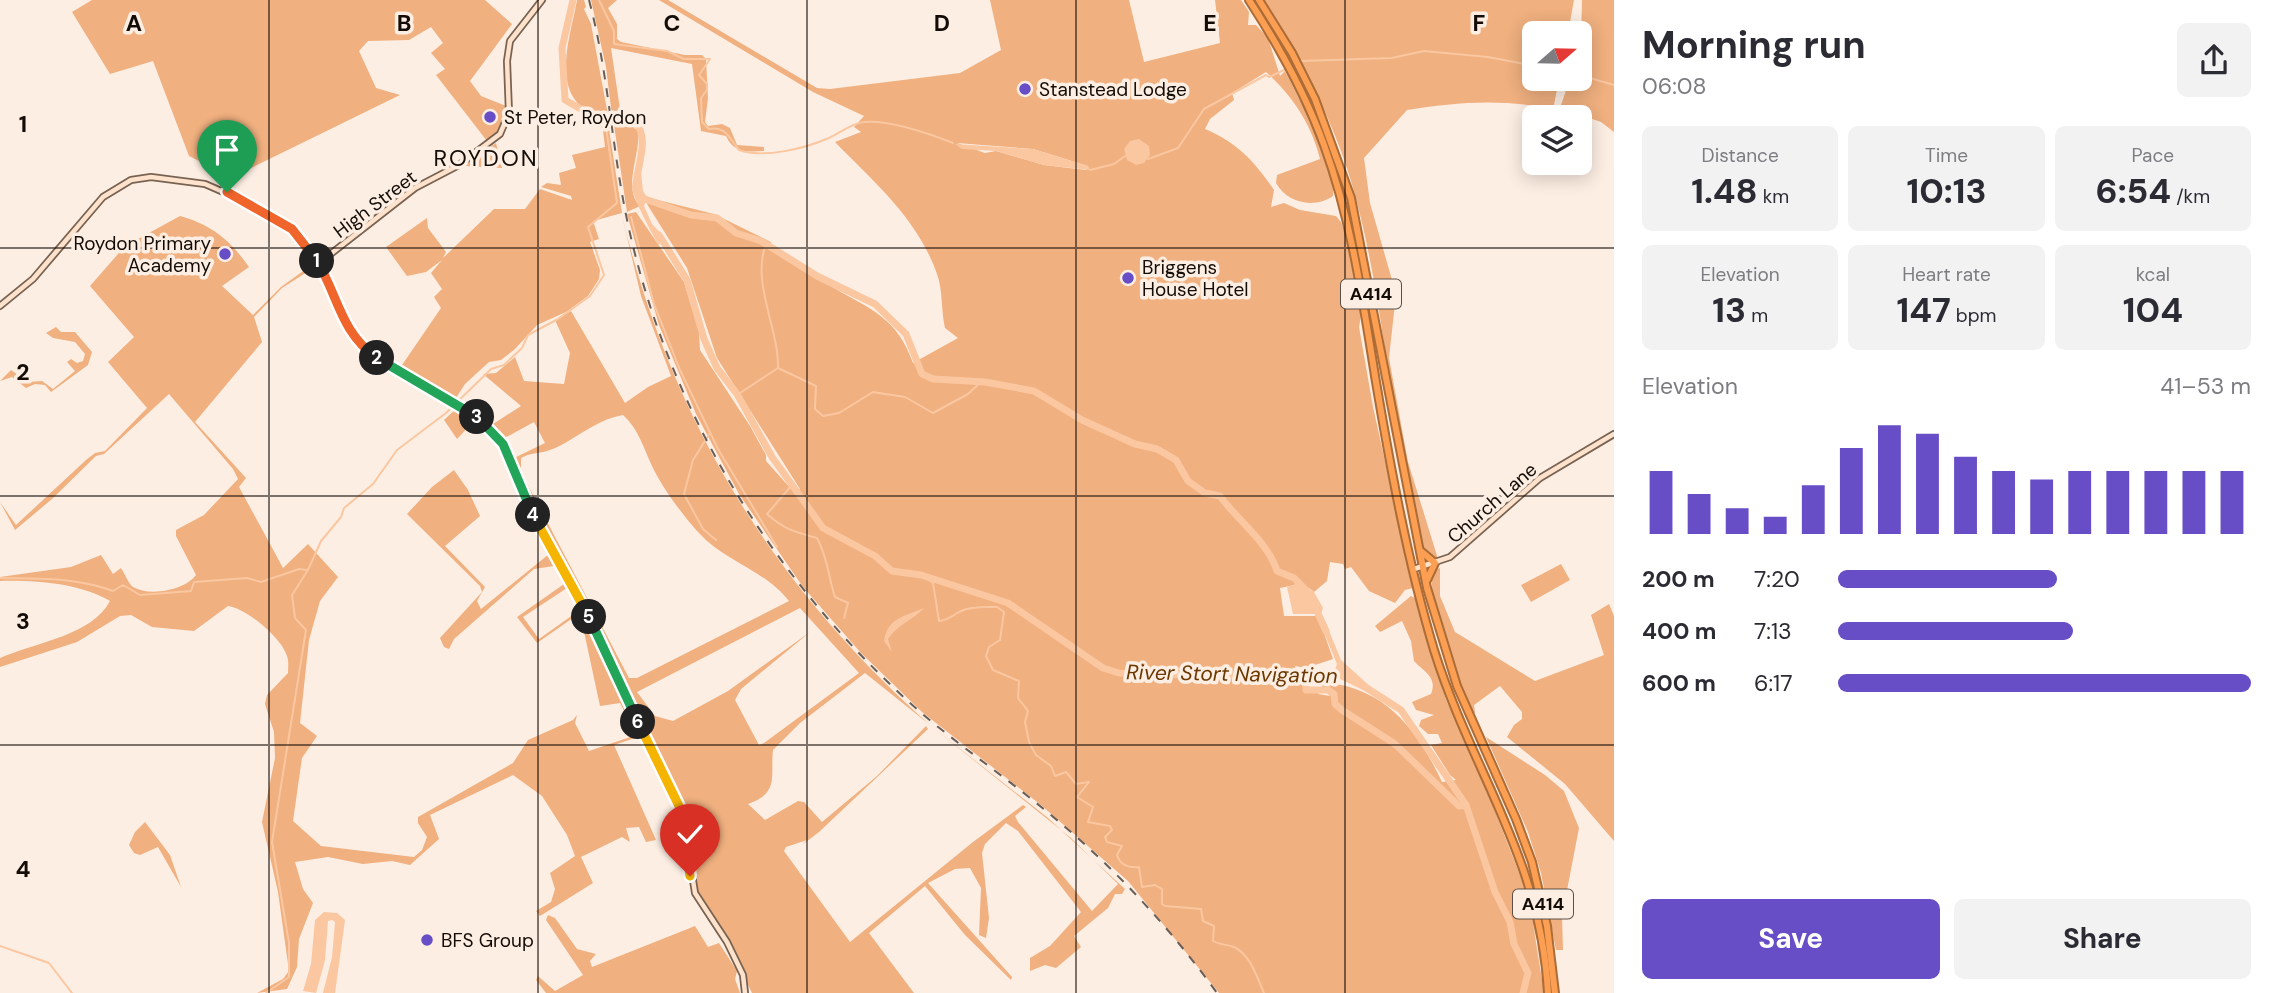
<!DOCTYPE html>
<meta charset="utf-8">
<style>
:root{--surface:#fff;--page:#f2f2f3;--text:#2b2b33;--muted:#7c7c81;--accent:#674dc6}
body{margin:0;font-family:"DM Sans",sans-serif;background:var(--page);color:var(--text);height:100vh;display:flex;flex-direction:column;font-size:26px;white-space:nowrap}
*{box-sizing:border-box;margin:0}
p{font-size:23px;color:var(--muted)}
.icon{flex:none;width:38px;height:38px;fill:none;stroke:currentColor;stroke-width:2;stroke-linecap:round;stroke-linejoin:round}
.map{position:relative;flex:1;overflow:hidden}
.side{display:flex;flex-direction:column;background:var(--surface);width:665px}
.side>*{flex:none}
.needle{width:46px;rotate:70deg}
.controls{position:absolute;left:1522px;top:21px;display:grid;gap:14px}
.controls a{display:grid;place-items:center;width:70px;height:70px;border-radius:10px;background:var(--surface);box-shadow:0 4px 18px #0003;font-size:35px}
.pin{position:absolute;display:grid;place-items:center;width:60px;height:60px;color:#fff;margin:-72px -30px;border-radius:50% 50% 50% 0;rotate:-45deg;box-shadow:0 0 7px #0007}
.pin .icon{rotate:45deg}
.km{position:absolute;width:35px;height:35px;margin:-18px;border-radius:50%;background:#222;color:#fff;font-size:19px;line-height:35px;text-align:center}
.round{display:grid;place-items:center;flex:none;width:74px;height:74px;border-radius:10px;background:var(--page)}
.summary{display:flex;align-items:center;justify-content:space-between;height:119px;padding:0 28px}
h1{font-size:38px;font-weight:700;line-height:52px}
.stats{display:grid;grid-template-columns:repeat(3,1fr);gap:10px;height:119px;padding:7px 28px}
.stats div{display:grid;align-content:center;border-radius:10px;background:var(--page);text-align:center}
.stats b{font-size:35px;font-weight:700}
.stats small{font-size:19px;font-weight:400}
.stats p{font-size:19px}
.chart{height:196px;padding:14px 28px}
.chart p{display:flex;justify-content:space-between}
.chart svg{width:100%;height:126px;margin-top:7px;stroke:var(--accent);stroke-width:6}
.button{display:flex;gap:14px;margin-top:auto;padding:14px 28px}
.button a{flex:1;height:80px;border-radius:10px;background:var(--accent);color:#fff;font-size:28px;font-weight:700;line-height:80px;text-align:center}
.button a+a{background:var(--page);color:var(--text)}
ul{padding:0 28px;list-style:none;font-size:23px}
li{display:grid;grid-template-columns:112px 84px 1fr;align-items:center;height:52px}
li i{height:18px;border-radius:9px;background:var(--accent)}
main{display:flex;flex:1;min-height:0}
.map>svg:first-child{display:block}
</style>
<main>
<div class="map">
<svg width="1614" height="993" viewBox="0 0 1614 993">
<rect width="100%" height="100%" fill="#fdeee3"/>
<!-- green -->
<g fill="#f0b07f" fill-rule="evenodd">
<path d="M 92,0 L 485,0 L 512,24 L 470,81 L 481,96 L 506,106 C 507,122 500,131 487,141 L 436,75 L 445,69 L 431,53 L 443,43 L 431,27 L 409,40 L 368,41 L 359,51 L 376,88 L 400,95 L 241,173 L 225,174 L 189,156 L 153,61 L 110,74 L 72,12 Z"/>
<path d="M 577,0 L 584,0 L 586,7 L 584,9 L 591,24 L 608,115 L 581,106 C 553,82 572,30 577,0 Z"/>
<path d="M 591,0 L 617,0 L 608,8 L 617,24 L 617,39 L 621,42 L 685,55 L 702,55 L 706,59 L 708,98 L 705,122 L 708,126 L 722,124 L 730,128 L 737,145 L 764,147 L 764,151 C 746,152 734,153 726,136 L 701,131 L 692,64 L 611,48 L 621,116 L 612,116 L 606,67 Z"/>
<path d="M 659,0 L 668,0 L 817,88 L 830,89 L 960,73 L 1001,50 L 990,0 L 1129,0 L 1144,62 L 1220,43 L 1215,0 L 1241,0 L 1249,12 L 1248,25 L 1256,25 L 1268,38 L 1280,76 L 1285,71 C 1300,100 1336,164 1333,196 C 1314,209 1287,203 1276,183 L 1277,175 L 1320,159 C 1312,125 1292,95 1266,72 L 1232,93 L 1234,100 L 1210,119 L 1205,129 C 1238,143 1254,161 1274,190 L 1271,207 L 1284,203 L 1300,210 L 1336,216 L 1341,222 C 1351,252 1366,296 1359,327 L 1373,407 L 1413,588 L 1405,590 L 1395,603 L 1369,591 L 1351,567 L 1345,569 L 1343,564 L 1330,562 L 1327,581 L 1314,592 C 1302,581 1293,586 1280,588 L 1284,616 L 1318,616 L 1333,659 L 1306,668 L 1295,666 L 1297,680 L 1301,681 L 1306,690 L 1319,691 L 1318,694 L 1330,696 L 1318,682 C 1383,685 1416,727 1442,782 L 1456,780 L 1450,775 L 1431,745 L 1442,743 L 1438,734 L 1428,734 L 1419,726 L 1421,720 L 1434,715 L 1416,710 L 1412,702 L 1431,694 C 1438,677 1423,671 1414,661 L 1411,641 L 1402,621 L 1380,632 L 1375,626 L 1411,596 L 1415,598 L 1446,700 L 1470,748 L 1529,898 L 1544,993 L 1219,993 L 1128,881 L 1041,805 L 922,712 L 861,653 L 803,587 L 739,494 L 696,414 L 659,325 L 627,214 L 636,212 L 684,282 L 699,332 L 700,350 L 750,426 L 766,455 L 766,461 L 792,490 L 800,489 L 717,358 L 687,268 L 647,204 L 650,198 L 714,214 L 771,242 L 770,248 C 792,261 812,275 834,288 C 872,310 897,318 913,363 L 958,338 L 945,328 C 941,311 943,290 937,274 C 918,219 874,182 835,142 L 861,132 L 854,127 L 864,116 L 813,92 ZM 957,143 L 1033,149 L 1088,166 L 1086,170 L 1044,165 L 996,151 L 985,153 Z"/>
<path d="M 1262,0 L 1574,0 L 1568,33 L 1535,33 L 1535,79 L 1559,79 L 1553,110 C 1505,98 1456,102 1407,110 L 1364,158 L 1370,203 L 1396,294 L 1389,358 L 1408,462 L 1438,559 L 1432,559 C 1412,542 1404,471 1399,443 C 1385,356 1376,266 1351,181 C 1332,117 1299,56 1262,0 Z"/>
<polygon points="1582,0 1614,0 1614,132 1601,122 1560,108 1570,79 1580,79"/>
<polygon points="597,122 608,123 622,213 593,221 599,239 590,242 600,270 599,279 588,296 566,312 537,325 515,349 501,360 489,362 465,384 454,401 400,368 441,308 434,297 442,289 431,273 442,260 426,272 407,276 386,247 427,218 428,228 446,252 443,258 494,209 525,209 540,189 572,200 571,196 541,187 547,183 561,185 559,173 576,168 572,155 605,147 603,130"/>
<path d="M 629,124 L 638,131 C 641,154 622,188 640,206 L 627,212 L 614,125 Z"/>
<polygon points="496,143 502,168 465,166 465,165"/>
<path d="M 180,216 C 212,225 230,240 249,267 L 222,286 L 253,315 L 281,287 L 317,261 L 318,265 L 282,288 L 254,317 L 262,342 L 195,422 L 246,478 L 239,487 L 283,568 L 308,544 L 338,577 L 320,601 L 309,640 L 300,723 L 317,736 L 302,758 L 293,821 L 321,846 L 414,857 L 422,850 L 427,837 L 418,823 L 418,817 L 513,763 L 528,740 L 573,720 L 577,715 L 575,723 L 589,751 L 636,735 L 620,703 L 600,706 L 580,613 L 537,643 L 517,617 L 564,584 L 554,566 L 534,569 L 454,639 L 449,649 L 444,647 L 440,638 L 482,592 L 480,586 L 407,514 L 432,487 L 454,470 L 468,490 L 480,516 L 445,546 L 485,587 L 477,601 L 481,609 L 554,550 L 525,502 L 510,460 L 545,443 L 534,422 L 501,440 L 490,426 L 521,406 L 483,374 L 496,373 L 515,357 L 524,381 L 564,384 L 570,353 L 555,320 L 571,311 L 625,403 L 648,387 L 671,376 L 641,296 L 622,216 C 672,421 772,585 930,725 L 865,673 L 800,723 L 773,750 C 770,776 780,793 748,804 L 765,820 L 798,801 L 804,802 L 822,822 L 877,776 L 926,726 L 928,729 L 819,832 L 802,845 L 807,840 L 786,847 L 784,851 L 850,942 L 973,842 L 1023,805 L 1026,807 L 1015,816 L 1018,822 L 1092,911 L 1118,884 L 1071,838 L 931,726 L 1048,818 L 1125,889 L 1122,894 L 1115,894 L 1108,908 L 1074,936 L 1081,947 L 1056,968 L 1045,965 L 1030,971 L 1030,958 L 1050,946 L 1081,912 L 1018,831 L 1006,823 L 985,844 L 982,853 L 989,918 L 986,938 L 979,935 L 981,888 L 970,868 L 955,869 L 928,883 L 1012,977 L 1011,980 L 965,935 L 925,886 L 869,933 L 914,993 L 752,993 L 727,942 L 695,893 L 685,829 L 641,736 L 614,745 L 656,840 L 646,842 L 639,827 L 626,828 L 630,842 L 622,837 L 581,857 L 593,883 L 540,916 L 536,911 L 551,902 L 555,889 L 550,873 L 575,856 L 567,835 L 542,796 L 513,775 L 430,815 L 439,839 L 410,865 L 392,861 L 363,864 L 328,857 L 295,862 L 303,889 L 313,903 L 299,939 L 297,967 L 287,989 L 257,993 L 283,979 L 289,971 L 278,892 L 262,822 L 275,758 L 274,732 L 265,704 L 267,695 L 288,673 C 288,668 289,661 287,656 C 282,638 246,608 228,606 L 194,631 L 152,627 L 131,615 L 120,616 L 77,642 L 0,667 L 0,658 C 34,643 93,635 110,601 C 79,583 35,580 0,581 L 0,577 L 71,567 L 101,555 L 113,574 L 121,568 C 125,574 128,583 133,587 C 150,597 185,590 196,575 L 176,536 L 176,530 L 204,515 L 238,479 L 233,469 L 169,394 L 104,454 L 96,456 L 52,499 L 15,530 L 0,502 L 16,525 L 86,460 L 95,453 L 105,451 L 147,408 L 108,362 L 134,337 L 90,286 L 125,246 ZM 623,415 C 638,428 644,449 652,466 C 661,486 684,517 699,533 C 724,561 765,570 789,601 L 637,678 L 629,678 L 521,472 L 521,458 C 533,452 536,454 547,451 C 571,444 593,420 623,415 ZM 573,584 L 584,607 L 539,639 L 523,617 ZM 800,608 L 859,673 L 764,743 L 759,745 L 735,700 L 741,689 L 810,632 L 728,691 L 673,721 L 655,716 L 637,692 Z"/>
<polygon points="56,327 61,332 75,332 92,352 88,365 51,392 45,385 35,384 26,388 12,377 0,381 11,370 28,382 42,381 53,389 75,371 67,362 71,359 77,363 83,361 85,354 75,342 53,338 46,333"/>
<polygon points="458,407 475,420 457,439 444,420"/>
<polygon points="1561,564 1570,580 1531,602 1521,585"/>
<path d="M 1440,568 L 1440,596 L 1455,632 L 1535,681 L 1604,655 L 1591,615 L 1609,604 L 1614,616 L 1614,841 L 1565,784 L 1507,737 L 1514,725 L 1522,719 L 1522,712 L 1500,686 L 1474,705 L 1475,713 L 1472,713 C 1459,685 1423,596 1434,570 Z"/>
<polygon points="1486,737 1545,775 1564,791 1579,828 1562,916 1563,950 1556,950 1541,873 1528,832"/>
<polygon points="145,822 170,855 181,887 158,847 140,855 134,853 129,845 135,832"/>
<polygon points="548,915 555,918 577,949 596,954 590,961 592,967 695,926 708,947 719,943 737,971 735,979 740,993 546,993 536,980 538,976 555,991 583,975 546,920"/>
</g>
<!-- water -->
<g fill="#fac7a1">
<polygon points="1139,139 1149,146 1150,155 1144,163 1136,165 1127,160 1124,149 1130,141"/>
<polygon points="955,144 1033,149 1088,166 1090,170 1044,165 996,151 962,149"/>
<path d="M 635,171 L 641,172 L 643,191 L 647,197 L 644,206 L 652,224 L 664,237 L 659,245 C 654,239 633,197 632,188 C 632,182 634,177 635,171 Z"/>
<polygon points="1301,582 1314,592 1323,608 1321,614 1293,614 1287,587"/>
<path d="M 924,608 C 912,621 898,624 888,639 L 892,652 L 884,641 C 888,617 904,617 924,608 Z"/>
<polygon points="1325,621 1341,660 1372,688 1367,692 1334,676 1315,679 1315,676 1334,673 1337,664 1320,623"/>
<polygon points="324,912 337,913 345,920 335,993 323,993 332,957 335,922 332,920 328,921 325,960 316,993 303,991 311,964 315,920"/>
</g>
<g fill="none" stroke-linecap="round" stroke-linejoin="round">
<!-- stream -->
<g stroke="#fac7a1" stroke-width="2">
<path d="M 599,0 L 614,31 L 614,44 L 667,51 L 684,59 L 710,59 L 699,75 L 707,84 L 707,90 L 701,98 L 702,122 L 709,129 C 726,126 729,138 739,150 C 764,159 806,148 829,138 C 840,133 852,123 864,122 C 889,120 930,134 953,143"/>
<polyline points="1300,61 1392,58 1424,51 1488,57 1535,66"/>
<polyline points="1580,75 1614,85"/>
<polyline points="1148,159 1178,148 1204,109 1266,75 1269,77 1286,69"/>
<polyline points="1090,170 1114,164 1125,156"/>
<polyline points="631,217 654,304 680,370 718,449 777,547"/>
<polyline points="778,368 816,386 815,409 823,416 839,413 873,392 905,397 933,413 968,394 981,382"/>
<path d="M 740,393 L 778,368 C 779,329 751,282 766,244"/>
<polyline points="737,394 738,394"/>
<polyline points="710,433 693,460 684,494 703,529 716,540"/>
<path d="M 792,485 L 767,514 C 785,530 795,532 817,538 C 828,558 828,576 835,597 L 848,603 L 844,618"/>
<path d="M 921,575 L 933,583 L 939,621 C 950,620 952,615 961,611 C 971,606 986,607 997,607 L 1004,612 L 1000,640 L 989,647 L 986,656 L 993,670 L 1019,681 L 1018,698 L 1028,711 L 1025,722 L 1029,742 L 1036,755 L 1051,766 L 1055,776 L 1066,772 L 1076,784 L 1089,782 L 1077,797 L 1093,807 L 1088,822 L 1110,826 L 1112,830 L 1105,837 L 1107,842 L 1122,846 L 1117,855 C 1120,865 1129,868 1139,867 L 1142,887 L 1155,885 L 1162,889 L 1162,904 L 1165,906 L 1201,909 L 1203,921 L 1214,926 L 1213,941 C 1220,945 1226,944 1234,947 C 1251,955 1257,978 1264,993"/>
<path d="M 0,578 C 38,579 77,577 113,591 L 123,585 L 140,595 L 191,591 L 194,582 L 247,578 L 261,582 L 299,569 L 307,570"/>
<polyline points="0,946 49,963 72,993"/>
<polyline points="266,993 289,977 289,943 272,842 306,630 295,618 292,595 308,570 321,541 341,517 344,508 373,484 397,450 446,413 491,369 504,365 522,348 528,335 558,319 590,296 604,275 588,227 617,203 605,120"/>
</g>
<!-- river -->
<g stroke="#fac7a1" stroke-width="7">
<path d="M 573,0 L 562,48 L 565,100 L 595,117 L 635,121 C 649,138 639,159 637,179"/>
<path d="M 639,197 L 691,215 L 717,218 L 736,233 L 761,241 L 817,276 L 875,304 L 906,334 L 922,374 L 933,379 L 985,382 L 1034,391 L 1082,420 L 1135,444 L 1157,449 L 1176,460 L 1188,481 L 1205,493 L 1220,496 C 1238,521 1268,542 1277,571 L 1294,578 L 1304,588"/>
<polyline points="659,235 687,280 704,339 717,368 737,394 772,457 823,528 875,556 892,571 921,575 1008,603 1103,668 1119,673 1313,678"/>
<polyline points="1315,607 1326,631"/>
<polyline points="1305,678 1306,690 1328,690 1334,694 1335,704 1342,710 1395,744 1459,806 1466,805"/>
<polyline points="1362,685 1401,710 1466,805 1495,892 1510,922 1514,944 1528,973 1523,993"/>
</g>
<!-- secondary casing -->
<g stroke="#786353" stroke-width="8">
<g id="secondary">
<polyline points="319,263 415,188 459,165 500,134 509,113 507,61 510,41 542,0"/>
<polyline points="0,306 33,279 103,197 131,180 151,177 205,184 251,204 299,234 319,263 346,323 366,350 466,409 489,427 501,441 525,502 573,584 672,790 685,829 695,893 727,942 743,975 745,993"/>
<polyline points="1414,569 1450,557 1540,478 1614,434"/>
</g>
</g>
<!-- highway casing -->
<g stroke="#ab6c38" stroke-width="10">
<g id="highway">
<path d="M 1249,0 C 1279,46 1305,93 1324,145 C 1352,222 1363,302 1376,382 C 1391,471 1408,563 1434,650 C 1472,772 1541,858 1548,993"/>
<polyline points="1259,0 1292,53 1315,99 1351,198 1427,588 1457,686 1516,819 1532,862 1547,926 1555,993"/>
<polyline points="1422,552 1435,563 1426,582"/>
</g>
</g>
<!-- secondary -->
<use href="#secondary" stroke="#fee2cb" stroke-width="4.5"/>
<!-- highway -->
<use href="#highway" stroke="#fc9f52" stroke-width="6"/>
<!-- rail -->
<path stroke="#695f58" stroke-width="2" stroke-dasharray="9 9" stroke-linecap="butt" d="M 589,0 C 609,75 612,153 629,229 C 668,404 764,565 894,688 C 941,734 996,769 1046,811 C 1111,864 1168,925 1217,993"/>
</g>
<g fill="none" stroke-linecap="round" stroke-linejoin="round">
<!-- split-1 casing -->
<g stroke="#fff" stroke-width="14">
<polyline id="split-1" points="227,192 292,229 317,261"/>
</g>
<!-- split-2 casing -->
<g stroke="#fff" stroke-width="14">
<path id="split-2" d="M 317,261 C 338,295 340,332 377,358"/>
</g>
<!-- split-3 casing -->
<g stroke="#fff" stroke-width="14">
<polyline id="split-3" points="377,358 477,417"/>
</g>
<!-- split-4 casing -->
<g stroke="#fff" stroke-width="14">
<polyline id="split-4" points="477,417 503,444 533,515"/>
</g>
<!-- split-5 casing -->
<g stroke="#fff" stroke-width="14">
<polyline id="split-5" points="533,515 589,617"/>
</g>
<!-- split-6 casing -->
<g stroke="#fff" stroke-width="14">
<polyline id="split-6" points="589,617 638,722"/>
</g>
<!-- split-7 casing -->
<g stroke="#fff" stroke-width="14">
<polyline id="split-7" points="638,722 679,806 684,828"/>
</g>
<!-- split-8 casing -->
<g stroke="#fff" stroke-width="14">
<polyline id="split-8" points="684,828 690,876"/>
</g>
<!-- split-1 -->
<use href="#split-1" stroke="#f0652b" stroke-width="9"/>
<!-- split-2 -->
<use href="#split-2" stroke="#f0652b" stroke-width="9"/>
<!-- split-3 -->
<use href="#split-3" stroke="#22a559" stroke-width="9"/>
<!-- split-4 -->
<use href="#split-4" stroke="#22a559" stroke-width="9"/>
<!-- split-5 -->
<use href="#split-5" stroke="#f5b400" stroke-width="9"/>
<!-- split-6 -->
<use href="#split-6" stroke="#22a559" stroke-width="9"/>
<!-- split-7 -->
<use href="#split-7" stroke="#f5b400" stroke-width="9"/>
<!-- split-8 -->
<use href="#split-8" stroke="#f5b400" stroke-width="9"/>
</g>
<!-- grid -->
<path fill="none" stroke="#140d07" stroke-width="2" stroke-opacity="0.55" d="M 269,0 L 269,993M 538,0 L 538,993M 807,0 L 807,993M 1076,0 L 1076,993M 1345,0 L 1345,993M 0,248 L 1614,248M 0,496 L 1614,496M 0,745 L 1614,745"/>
<!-- markers -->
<g fill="#674dc6" stroke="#fdeee3" stroke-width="2.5">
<circle cx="1025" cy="89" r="7"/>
<circle cx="490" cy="117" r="7"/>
<circle cx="225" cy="254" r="7"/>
<circle cx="1128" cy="278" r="7"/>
<circle cx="427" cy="940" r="7"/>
</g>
<g text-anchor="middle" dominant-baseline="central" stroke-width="7" stroke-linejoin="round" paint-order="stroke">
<!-- shield labels -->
<g fill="#fdeee3" stroke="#5a5049" stroke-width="2">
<rect x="1341" y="279.5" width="60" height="29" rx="5"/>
<rect x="1513" y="889.5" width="60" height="29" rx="5"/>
</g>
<g font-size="18" font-weight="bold" fill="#140d07">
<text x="1371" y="294">A414</text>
<text x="1543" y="904">A414</text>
</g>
<!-- poi labels -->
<g font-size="19" fill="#140d07" stroke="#fdeee3" text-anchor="start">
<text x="1039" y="89">Stanstead Lodge</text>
<text x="504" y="117">St Peter, Roydon</text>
<text x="211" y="243" text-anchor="end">Roydon Primary<tspan x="211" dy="22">Academy</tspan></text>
<text x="1142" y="267">Briggens<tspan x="1142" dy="22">House Hotel</tspan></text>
<text x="441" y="940">BFS Group</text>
</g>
<!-- street labels -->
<g font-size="19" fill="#140d07" stroke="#fdeee3">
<text transform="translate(375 204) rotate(-37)">High Street</text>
<text transform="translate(1492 503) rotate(-41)">Church Lane</text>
</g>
<!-- water labels -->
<g font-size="21" font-style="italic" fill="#6c3800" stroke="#fdeee3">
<text transform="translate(1232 674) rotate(1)">River Stort Navigation</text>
</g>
<!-- quarter labels -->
<g font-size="23" letter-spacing="2" fill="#140d07" stroke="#fdeee3">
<text x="486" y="158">ROYDON</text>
</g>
</g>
<g font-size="23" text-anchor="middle" font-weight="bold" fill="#140d07" stroke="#fdeee3" stroke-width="7" stroke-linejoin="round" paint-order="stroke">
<text x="134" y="31">A</text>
<text x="404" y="31">B</text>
<text x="672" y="31">C</text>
<text x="942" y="31">D</text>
<text x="1210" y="31">E</text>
<text x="1479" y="31">F</text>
<text x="23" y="132">1</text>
<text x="23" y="380">2</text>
<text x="23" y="629">3</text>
<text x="23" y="877">4</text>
</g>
</svg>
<div class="controls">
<a><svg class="needle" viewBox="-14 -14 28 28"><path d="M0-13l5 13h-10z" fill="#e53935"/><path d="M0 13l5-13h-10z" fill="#7c7c81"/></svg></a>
<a><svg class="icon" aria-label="layers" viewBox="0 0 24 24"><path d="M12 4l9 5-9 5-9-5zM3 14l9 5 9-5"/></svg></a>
</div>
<div class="pin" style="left:227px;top:192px;background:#1e9e55"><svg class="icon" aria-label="arrive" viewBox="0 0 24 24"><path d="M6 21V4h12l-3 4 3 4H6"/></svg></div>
<div class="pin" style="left:690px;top:876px;background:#d93025"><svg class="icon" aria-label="check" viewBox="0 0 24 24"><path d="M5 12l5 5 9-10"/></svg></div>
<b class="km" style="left:317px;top:261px">1</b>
<b class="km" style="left:377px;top:358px">2</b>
<b class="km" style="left:477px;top:417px">3</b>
<b class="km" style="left:533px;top:515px">4</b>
<b class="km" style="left:589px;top:617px">5</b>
<b class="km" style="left:638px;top:722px">6</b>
</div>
<section class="side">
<div class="summary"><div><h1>Morning run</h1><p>06:08</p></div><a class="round"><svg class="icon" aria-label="share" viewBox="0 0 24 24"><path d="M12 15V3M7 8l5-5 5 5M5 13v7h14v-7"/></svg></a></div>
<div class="stats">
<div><p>Distance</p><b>1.48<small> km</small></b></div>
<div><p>Time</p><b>10:13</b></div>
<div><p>Pace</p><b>6:54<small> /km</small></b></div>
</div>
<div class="stats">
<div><p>Elevation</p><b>13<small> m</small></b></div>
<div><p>Heart rate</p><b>147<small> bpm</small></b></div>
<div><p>kcal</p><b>104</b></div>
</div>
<div class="chart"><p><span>Elevation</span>41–53 m</p>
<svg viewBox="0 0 160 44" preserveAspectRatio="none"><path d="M5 44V22M15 44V30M25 44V35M35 44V38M45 44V27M55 44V14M65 44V6M75 44V9M85 44V17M95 44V22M105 44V25M115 44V22M125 44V22M135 44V22M145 44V22M155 44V22"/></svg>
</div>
<ul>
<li><b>200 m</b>7:20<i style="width:53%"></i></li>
<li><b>400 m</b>7:13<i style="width:57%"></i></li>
<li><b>600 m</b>6:17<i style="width:100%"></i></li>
</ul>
<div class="button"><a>Save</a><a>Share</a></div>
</section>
</main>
